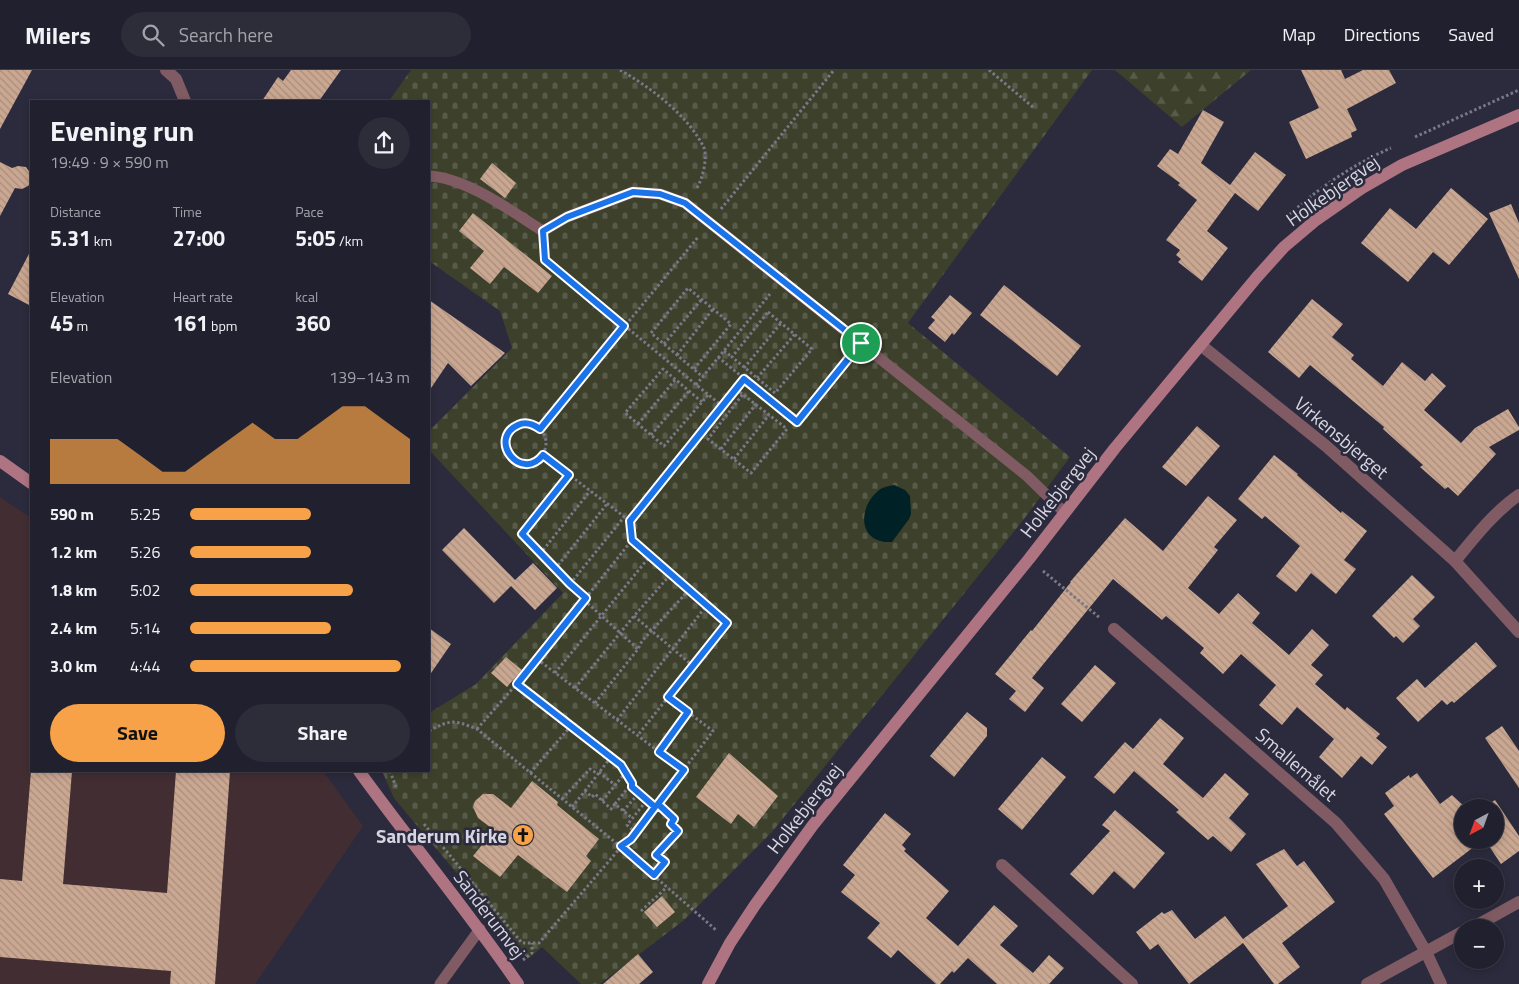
<!DOCTYPE html>
<meta charset="utf-8">
<style>
:root{--surface:#20202e;--page:#2d2d3a;--text:#f1f3f6;--muted:#a2a3aa;--line:#3d3e4a;--accent:#f7a248}
body{margin:0;font-family:"Titillium Web",sans-serif;background:var(--page);color:var(--text);height:100vh;display:flex;flex-direction:column;font-size:19px;white-space:nowrap}
*{box-sizing:border-box;margin:0}
p{font-size:16px;color:var(--muted)}
.icon{flex:none;width:28px;height:28px;fill:none;stroke:currentColor;stroke-width:2;stroke-linecap:round;stroke-linejoin:round}
.map{position:relative;flex:1;overflow:hidden}
.drawer{position:absolute;left:30px;top:30px;width:400px;height:672px;display:flex;flex-direction:column;background:var(--surface);border-radius:0px;box-shadow:0 2px 8px #0003,0 0 0 1px var(--line)}
.drawer>*{flex:none}
.needle{width:32px;rotate:221deg}
.tools{position:absolute;left:1454px;top:729px;display:grid;gap:10px}
.tools a{display:grid;place-items:center;width:50px;height:50px;border-radius:50%;background:var(--surface);box-shadow:0 2px 8px #0003,0 0 0 1px var(--line);font-size:25px}
.pin{position:absolute;display:grid;place-items:center;width:42px;height:42px;color:#fff;margin:-21px;border:2px solid #fff;border-radius:50%;box-shadow:0 1px 5px #0007}
.round{display:grid;place-items:center;flex:none;width:52px;height:52px;border-radius:26px;background:var(--page)}
.headline{display:flex;align-items:center;justify-content:space-between;height:85px;padding:0 20px}
h1{font-size:28px;font-weight:700;line-height:38px}
.figures{display:grid;grid-template-columns:repeat(3,1fr);gap:8px;height:85px;padding:5px 20px}
.figures div{display:grid;align-content:center}
.figures b{font-size:21px;font-weight:700}
.figures small{font-size:14px;font-weight:400}
.figures p{font-size:14px}
.chart{height:140px;padding:10px 20px}
.chart p{display:flex;justify-content:space-between}
.chart svg{width:100%;height:90px;margin-top:5px;fill:var(--accent);opacity:.7}
.button{display:flex;gap:10px;margin-top:auto;padding:10px 20px}
.button a{flex:1;height:58px;border-radius:30px;background:var(--accent);color:#111;font-size:20px;font-weight:700;line-height:58px;text-align:center}
.button a+a{background:var(--page);color:var(--text)}
ul{padding:0 20px;list-style:none;font-size:16px}
li{display:grid;grid-template-columns:80px 60px 1fr;align-items:center;height:38px}
li i{height:12px;border-radius:6px;background:var(--accent)}
header{display:flex;align-items:center;gap:30px;box-sizing:border-box;height:70px;padding:0 25px;background:var(--surface);border-bottom:1px solid var(--line)}
header strong{font-size:24px}
nav{display:flex;gap:28px;margin-inline-start:auto;font-size:18px}
.search{width:350px;height:45px;background:var(--page);display:flex;align-items:center;gap:12px;box-sizing:border-box;padding:0 18px;border-radius:28px;color:var(--muted);font-size:19px}
.map>svg:first-child{display:block}
</style>
<header>
<strong>Milers</strong>
<div class="search"><svg class="icon" aria-label="search" viewBox="0 0 24 24"><circle cx="10" cy="10" r="6"/><path d="M15 15l6 6"/></svg>Search here</div>
<nav><a>Map</a><a>Directions</a><a>Saved</a></nav>
</header>
<div class="map">
<svg width="1519" height="914" viewBox="0 0 1519 914">
<defs>
<pattern id="forest-firs" width="22" height="20" patternUnits="userSpaceOnUse" patternTransform="scale(1.25)"><rect width="22" height="20" fill="#3d402a"/><path d="M5 1l3.5 6h-7zM16 11l3.5 6h-7z" fill="#585b49"/></pattern>
<pattern id="cemetery-stones" width="16" height="16" patternUnits="userSpaceOnUse" patternTransform="scale(1.25)"><rect width="16" height="16" fill="#3d402a"/><path d="M2 7V4a2 2 0 0 1 4 0v3zM10 15v-3a2 2 0 0 1 4 0v3z" fill="#585b49"/></pattern>
<pattern id="building-back-hatch" width="6" height="6" patternUnits="userSpaceOnUse" patternTransform="scale(1.25)"><rect width="6" height="6" fill="#caa791"/><path d="M-1 5l2 2M0 0l6 6M5-1l2 2" fill="none" stroke="#a88d7e"/></pattern>
</defs>
<rect width="100%" height="100%" fill="#2b2b3d"/>
<!-- education -->
<polygon fill="#422e32" points="0,427 31,448 31,701 323,701 363,756 255,914 0,914"/>
<!-- forest -->
<polygon fill="url(#forest-firs)" points="1115,0 1251,0 1182,57"/>
<!-- cemetery -->
<polygon fill="url(#cemetery-stones)" points="411,0 1092,0 908,253 1070,387 1024,449 772,762 683,851 600,914 581,914 542,877 528,889 394,728 382,701 429,701 429,643 476,614 563,523 429,380 429,361 512,278 500,241 429,191 429,31 389,31"/>
<!-- water -->
<path fill="#002125" d="M 894,415 L 905,420 L 910,426 L 911,444 L 909,449 L 892,472 C 858,474 857,438 879,420 C 883,417 889,416 894,415 Z"/>
<!-- building -->
<g fill="url(#building-back-hatch)">
<polygon points="0,0 32,0 0,59"/>
<polygon points="291,0 341,0 319,31 262,31 278,7 283,11"/>
<polygon points="1301,0 1341,0 1345,9 1363,0 1389,0 1396,13 1347,39 1357,60 1351,63 1352,67 1306,89 1289,52 1319,38"/>
<polygon points="1203,40 1224,52 1201,93 1230,115 1255,82 1286,105 1258,141 1235,123 1207,161 1228,178 1202,211 1178,192 1181,189 1176,185 1180,180 1166,170 1197,130 1178,115 1180,113 1157,96 1170,79 1178,84"/>
<polygon points="0,92 12,98 18,96 26,97 31,104 31,112 28,116 22,119 15,118 0,146"/>
<polygon points="492,93 516,113 505,128 480,109"/>
<polygon points="1451,118 1488,149 1449,195 1433,182 1408,212 1361,173 1390,138 1416,159"/>
<polygon points="1511,134 1519,153 1519,209 1489,143"/>
<polygon points="473,143 552,206 538,223 504,197 490,214 470,198 484,181 459,161"/>
<polygon points="31,180 31,236 8,224"/>
<polygon points="1004,215 1081,276 1057,306 980,245"/>
<polygon points="950,225 972,243 954,265 952,263 945,272 928,258 935,250 931,247"/>
<polygon points="1312,229 1343,254 1332,267 1354,285 1351,289 1383,316 1402,292 1425,311 1432,303 1446,316 1424,340 1461,373 1475,358 1508,339 1519,357 1519,360 1489,377 1496,384 1458,426 1448,417 1445,419 1420,397 1423,395 1383,359 1384,357 1310,295 1299,308 1268,282"/>
<polygon points="429,230 505,283 471,316 448,293 429,321"/>
<polygon points="1197,356 1220,376 1186,416 1162,397"/>
<polygon points="1274,385 1298,404 1297,405 1341,443 1342,441 1367,461 1344,490 1356,499 1336,524 1311,503 1296,522 1276,506 1300,476 1265,446 1262,449 1238,429"/>
<polygon points="1208,426 1237,450 1214,477 1218,480 1188,518 1219,544 1238,523 1260,543 1252,553 1289,585 1312,559 1329,575 1311,595 1323,605 1315,614 1345,640 1347,637 1380,664 1376,668 1387,677 1372,695 1361,686 1342,708 1319,687 1334,669 1297,637 1282,655 1259,635 1276,615 1241,584 1223,604 1200,583 1204,578 1166,546 1162,550 1113,509 1032,608 1044,618 1025,642 1009,629 1016,621 995,604 1031,560 1032,561 1071,512 1070,512 1125,448 1163,481"/>
<polygon points="464,458 515,510 533,493 557,518 535,540 511,516 494,533 442,480"/>
<polygon points="1412,505 1435,527 1413,549 1420,556 1403,573 1396,566 1394,568 1372,546"/>
<polygon points="429,558 451,574 429,606"/>
<polygon points="1476,572 1497,596 1454,633 1452,631 1447,635 1442,630 1418,652 1396,628 1417,609 1425,618"/>
<polygon points="506,587 522,600 507,617 491,603"/>
<polygon points="1095,595 1116,613 1082,652 1061,634"/>
<polygon points="967,642 987,658 987,666 954,707 930,686"/>
<polygon points="1160,648 1184,668 1163,694 1203,728 1225,703 1249,724 1229,748 1246,764 1231,782 1213,766 1208,770 1176,742 1179,740 1134,701 1114,724 1094,707 1125,672 1133,679"/>
<polygon points="1502,656 1519,681 1519,718 1485,668"/>
<polygon points="729,683 778,726 754,757 738,744 731,754 696,727"/>
<polygon points="1042,687 1066,707 1022,760 998,739"/>
<polygon points="31,701 72,701 63,814 167,823 176,701 230,701 215,914 170,914 171,901 0,887 0,809 22,811"/>
<polygon points="1417,703 1440,734 1452,725 1466,738 1462,738 1462,770 1483,770 1433,808 1384,744 1394,736 1385,723 1409,705 1410,708"/>
<polygon points="532,711 558,732 557,735 599,769 586,786 591,791 567,822 518,785 500,807 473,786 494,760 478,748 473,737 475,731 483,724 493,724 511,738"/>
<polygon points="1495,730 1519,766 1519,781 1501,794 1485,770 1495,770 1495,738 1483,738"/>
<polygon points="1115,740 1165,783 1134,819 1114,801 1093,825 1070,804 1110,761 1102,755"/>
<polygon points="885,743 911,764 902,775 906,779 904,781 949,821 926,848 958,876 994,835 1018,856 1000,875 1033,903 1049,885 1064,898 1049,914 997,914 968,888 954,903 952,901 940,914 936,914 898,880 891,888 867,868 880,853 841,822 855,805 843,795"/>
<polygon points="1284,779 1297,796 1304,791 1335,832 1282,873 1300,897 1278,914 1274,914 1243,873 1189,914 1158,874 1150,880 1136,862 1162,842 1164,844 1172,840 1195,869 1225,846 1243,869 1288,836 1256,794"/>
<polygon points="662,826 675,842 657,857 644,842"/>
<polygon points="638,884 653,902 639,914 603,914"/>
</g>
<g fill="none" stroke-linecap="round" stroke-linejoin="round">
<!-- path -->
<g stroke="#787888" stroke-width="3" stroke-dasharray="2.5 2.5" stroke-linecap="butt">
<path d="M 620,0 C 650,17 689,46 704,78 C 708,87 702,112 696,119"/>
<polyline points="989,0 1034,38"/>
<polyline points="1415,67 1519,20"/>
<polyline points="721,139 834,0"/>
<path d="M 1290,144 C 1320,117 1354,94 1391,78"/>
<polyline points="544,178 545,190 722,336"/>
<polygon points="768,242 812,279 775,323 732,287"/>
<polyline points="664,274 702,229"/>
<polyline points="724,281 732,287"/>
<polyline points="677,285 713,239"/>
<polyline points="718,287 797,352 850,287"/>
<polyline points="744,298 781,253"/>
<polyline points="694,299 731,254 688,218 651,263 703,307"/>
<polyline points="757,308 795,264"/>
<polyline points="696,315 770,224"/>
<polyline points="736,319 787,359 751,403 708,369 743,324"/>
<polyline points="702,332 663,299 625,343 664,376 708,325"/>
<circle cx="526" cy="373" r="20"/>
<polyline points="638,354 675,310"/>
<polyline points="540,359 699,166"/>
<polyline points="651,365 689,321"/>
<polyline points="721,379 756,334"/>
<polyline points="734,389 769,345"/>
<polyline points="569,405 522,464 570,514 586,528"/>
<polyline points="630,451 744,309"/>
<polyline points="632,470 727,553 638,665"/>
<polyline points="540,484 590,421"/>
<polyline points="555,499 607,434"/>
<polyline points="1043,501 1100,548"/>
<polyline points="570,514 624,447"/>
<polyline points="584,530 638,579"/>
<polyline points="634,546 693,596"/>
<polyline points="537,589 683,700"/>
<polyline points="555,603 650,486"/>
<polyline points="517,614 621,695 632,713 632,717 655,737"/>
<polyline points="575,618 634,546 671,504"/>
<polyline points="595,633 638,579 642,571 689,520"/>
<polyline points="617,650 707,535"/>
<polyline points="477,659 521,609 632,470 630,451 543,385"/>
<path d="M 429,661 C 451,649 454,650 477,659 L 621,777 L 716,860"/>
<polyline points="659,682 688,642"/>
<polyline points="390,701 396,717"/>
<polyline points="599,702 615,715"/>
<polyline points="530,703 571,656"/>
<polyline points="585,721 611,687"/>
<polyline points="562,729 590,699 598,704"/>
<polyline points="602,731 626,702"/>
<polyline points="615,734 632,713"/>
<polyline points="572,737 585,721 592,727 595,724 611,739 615,734 632,748"/>
<polyline points="623,741 639,723"/>
<polyline points="424,754 522,873 539,873 621,777 631,769 713,661 668,627"/>
<polyline points="636,763 627,755 647,730"/>
<polyline points="654,805 665,792 656,785 678,761 671,754 674,749 658,734"/>
<polyline points="641,841 667,817"/>
<polyline points="523,890 532,883 532,873"/>
</g>
<!-- lane -->
<g stroke="#805b64" stroke-width="11">
<path d="M 429,106 C 467,108 511,141 543,161 L 567,147 L 633,122 L 660,124 L 685,133 L 1027,406 L 1065,443"/>
<polyline points="440,914 480,859"/>
</g>
<!-- street -->
<g stroke="#805b64" stroke-width="12">
<polyline points="166,0 176,9 185,31"/>
<polyline points="1202,276 1326,376 1455,491 1519,562"/>
<path d="M 1455,491 C 1474,468 1494,442 1519,425"/>
<polyline points="1114,559 1336,753 1384,809 1426,882 1441,914"/>
<polyline points="1002,795 1132,914"/>
<polyline points="1472,858 1519,832"/>
<polyline points="1367,914 1462,862"/>
</g>
<!-- secondary -->
<g stroke="#ae7482" stroke-width="12">
<polyline points="0,391 31,413"/>
<path d="M 359,701 C 411,773 468,841 518,914"/>
<polyline points="708,914 730,873 755,835 813,755 1029,489 1115,378 1257,207 1284,177 1316,150 1362,118 1402,95 1519,45"/>
</g>
</g>
<g fill="none" stroke-linecap="round" stroke-linejoin="round">
<!-- route casing -->
<g stroke="#fff" stroke-width="10">
<path id="route" d="M 633,122 L 660,124 L 685,133 L 861,273 L 797,352 L 744,309 L 630,451 L 632,470 L 727,553 L 668,627 L 688,642 L 659,682 L 684,700 L 658,734 L 674,749 L 671,754 L 678,761 L 656,785 L 665,792 L 654,805 L 621,776 L 631,769 L 655,737 L 632,717 L 632,713 L 621,695 L 517,614 L 586,528 L 570,514 L 522,464 L 569,405 L 543,385 C 521,413 487,369 518,355 C 526,351 533,354 540,359 L 624,256 L 545,190 L 543,161 L 567,147 Z"/>
</g>
<!-- route -->
<use href="#route" stroke="#1a73e8" stroke-width="6"/>
</g>
<!-- icons -->
<defs>
<g id="church-disc" transform="scale(1.125)"><circle r="9.5" fill="#f7a248" stroke="#2b2b3d"/><path d="M-1.2-6h2.4v3.5h3.3v2.4h-3.3V6h-2.4V-.1h-3.3v-2.4h3.3Z" fill="#111"/></g>
</defs>
<g fill-rule="evenodd">
<use href="#church-disc" x="523" y="765"/>
</g>
<g text-anchor="middle" dominant-baseline="central" stroke-width="5" stroke-linejoin="round" paint-order="stroke">
<!-- street labels -->
<g font-size="19" fill="#d6d6e3" stroke="#2b2b3d">
<text transform="translate(1332 120) rotate(-35)">Holkebjergvej</text>
<text transform="translate(1342 367) rotate(40)">Virkensbjerget</text>
<text transform="translate(1057 422) rotate(-52)">Holkebjergvej</text>
<text transform="translate(1297 694) rotate(41)">Smallemålet</text>
<text transform="translate(804 738) rotate(-52)">Holkebjergvej</text>
<text transform="translate(490 844) rotate(53)">Sanderumvej</text>
</g>
<!-- poi labels -->
<g font-size="19" font-weight="bold" fill="#d6d6e3" stroke="#2b2b3d" text-anchor="end">
<text x="507" y="765">Sanderum Kirke</text>
</g>
</g>
</svg>
<div class="tools">
<a><svg class="needle" viewBox="-14 -14 28 28"><path d="M0-13l5 13h-10z" fill="#e53935"/><path d="M0 13l5-13h-10z" fill="#a2a3aa"/></svg></a>
<a>+</a>
<a>−</a>
</div>
<div class="pin" style="left:861px;top:273px;background:#1e9e55"><svg class="icon" aria-label="arrive" viewBox="0 0 24 24"><path d="M6 21V4h12l-3 4 3 4H6"/></svg></div>
<section class="drawer">
<div class="headline"><div><h1>Evening run</h1><p>19:49 · 9 × 590 m</p></div><a class="round"><svg class="icon" aria-label="share" viewBox="0 0 24 24"><path d="M12 15V3M7 8l5-5 5 5M5 13v7h14v-7"/></svg></a></div>
<div class="figures">
<div><p>Distance</p><b>5.31<small> km</small></b></div>
<div><p>Time</p><b>27:00</b></div>
<div><p>Pace</p><b>5:05<small> /km</small></b></div>
</div>
<div class="figures">
<div><p>Elevation</p><b>45<small> m</small></b></div>
<div><p>Heart rate</p><b>161<small> bpm</small></b></div>
<div><p>kcal</p><b>360</b></div>
</div>
<div class="chart"><p><span>Elevation</span>139–143 m</p>
<svg viewBox="0 0 160 44" preserveAspectRatio="none"><path d="M0 44V22L10 22L20 22L30 22L40 30L50 38L60 38L70 30L80 22L90 14L100 22L110 22L120 14L130 6L140 6L150 14L160 22V44z"/></svg>
</div>
<ul>
<li><b>590 m</b>5:25<i style="width:55%"></i></li>
<li><b>1.2 km</b>5:26<i style="width:55%"></i></li>
<li><b>1.8 km</b>5:02<i style="width:74%"></i></li>
<li><b>2.4 km</b>5:14<i style="width:64%"></i></li>
<li><b>3.0 km</b>4:44<i style="width:96%"></i></li>
</ul>
<div class="button"><a>Save</a><a>Share</a></div>
</section>
</div>
